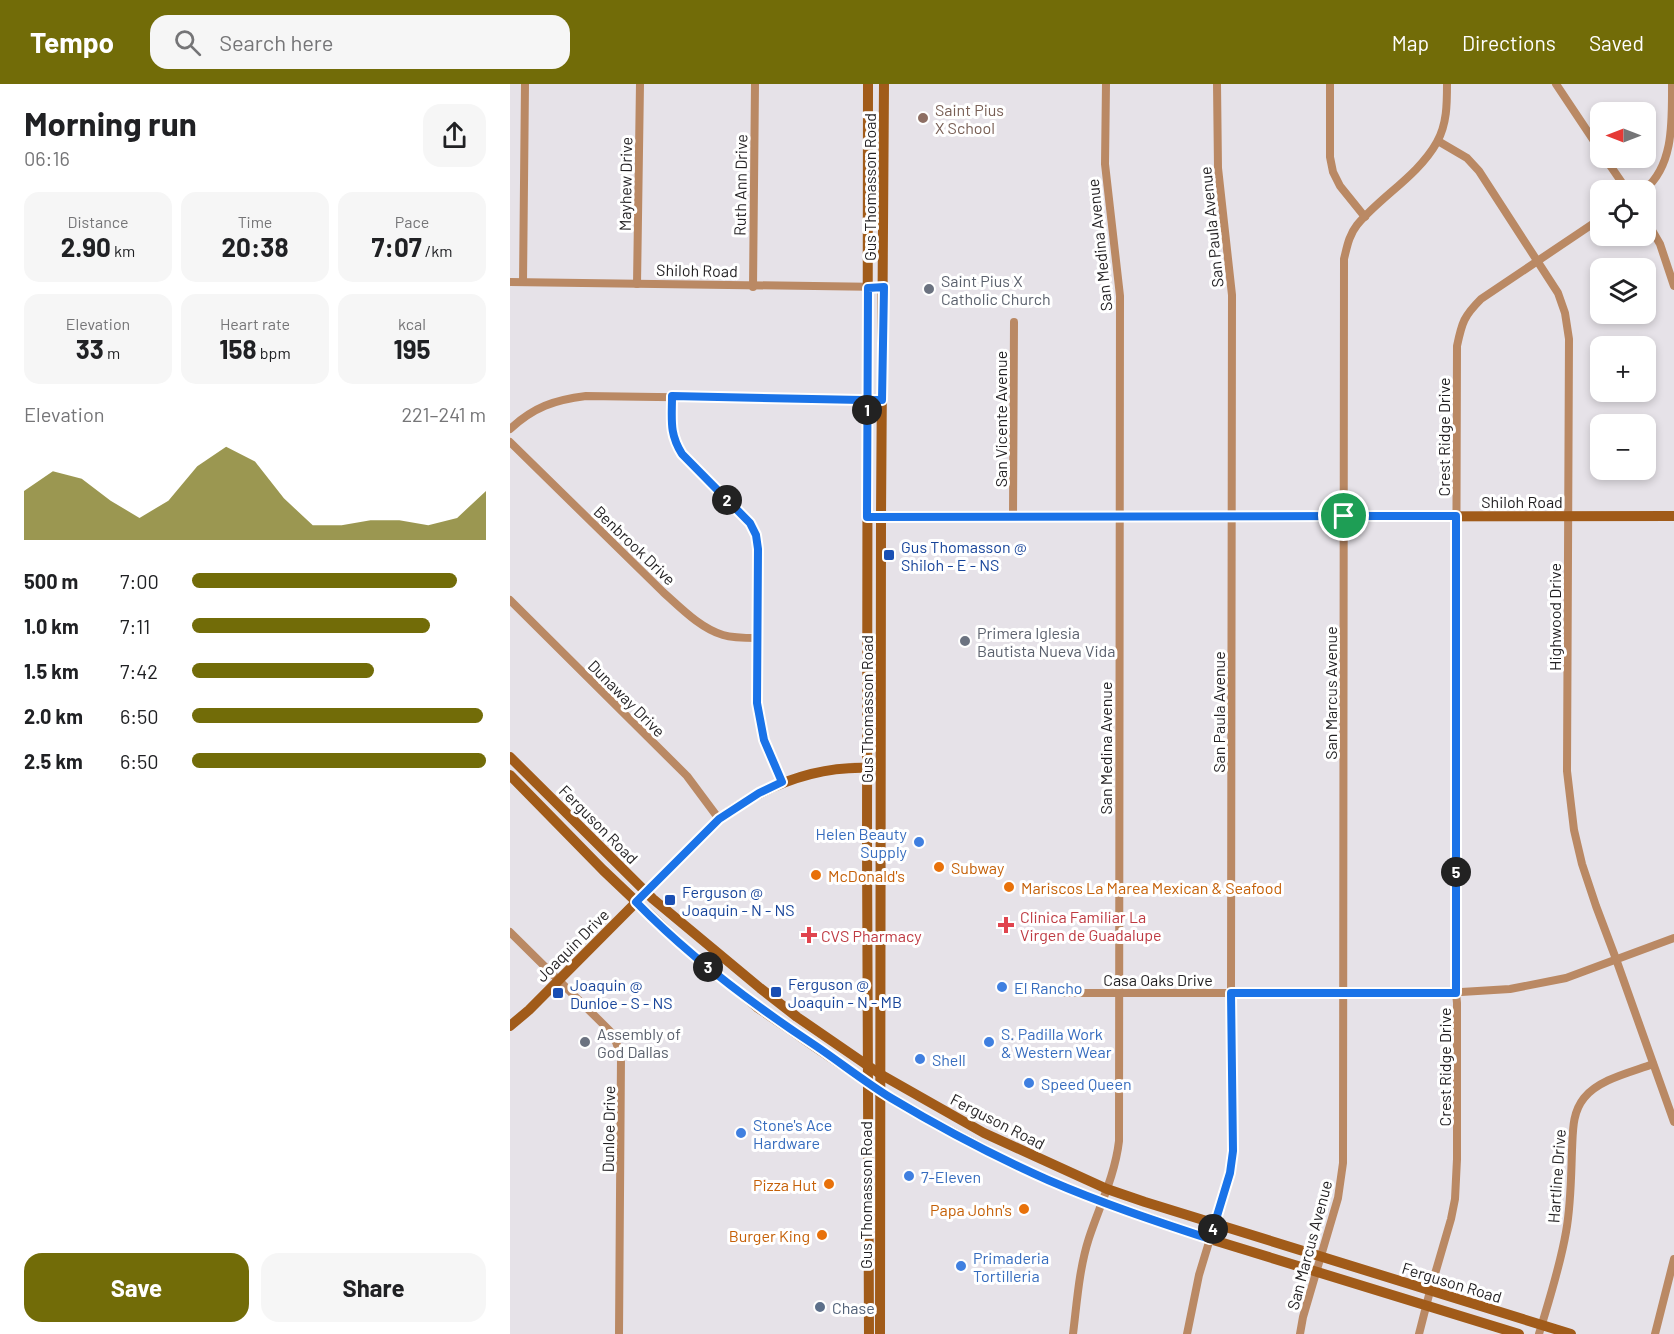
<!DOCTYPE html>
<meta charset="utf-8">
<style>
:root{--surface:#fff;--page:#f6f6f6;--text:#202124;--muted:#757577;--accent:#726c08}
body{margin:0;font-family:Barlow,sans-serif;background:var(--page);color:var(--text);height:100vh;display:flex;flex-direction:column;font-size:22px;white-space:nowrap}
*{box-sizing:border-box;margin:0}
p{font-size:20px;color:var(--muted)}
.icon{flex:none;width:33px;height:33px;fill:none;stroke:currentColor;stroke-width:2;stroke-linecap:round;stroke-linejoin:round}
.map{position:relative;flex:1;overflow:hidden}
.side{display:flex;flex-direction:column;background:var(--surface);width:510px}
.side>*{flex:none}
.needle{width:39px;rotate:270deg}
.tools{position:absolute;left:1080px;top:18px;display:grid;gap:12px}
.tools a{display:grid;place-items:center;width:66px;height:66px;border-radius:12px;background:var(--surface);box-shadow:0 3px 9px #0003;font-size:30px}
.pin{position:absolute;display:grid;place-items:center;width:51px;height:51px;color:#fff;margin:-26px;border:3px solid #fff;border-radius:50%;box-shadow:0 2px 6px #0007}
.km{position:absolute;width:30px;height:30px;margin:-15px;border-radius:50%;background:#222;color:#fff;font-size:16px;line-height:30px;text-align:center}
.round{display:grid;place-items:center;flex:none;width:63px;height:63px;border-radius:18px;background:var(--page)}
.summary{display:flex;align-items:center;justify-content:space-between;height:102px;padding:0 24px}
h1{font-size:33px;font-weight:700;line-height:45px}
.stats{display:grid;grid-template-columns:repeat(3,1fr);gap:9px;height:102px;padding:6px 24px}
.stats div{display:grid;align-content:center;border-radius:15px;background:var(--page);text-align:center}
.stats b{font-size:26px;font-weight:700}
.stats small{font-size:16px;font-weight:400}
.stats p{font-size:16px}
.chart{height:168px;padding:12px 24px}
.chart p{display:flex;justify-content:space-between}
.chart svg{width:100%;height:108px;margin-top:6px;fill:var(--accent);opacity:.7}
.button{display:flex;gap:12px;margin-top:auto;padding:12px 24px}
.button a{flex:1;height:69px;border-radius:18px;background:var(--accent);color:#fff;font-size:24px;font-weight:700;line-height:69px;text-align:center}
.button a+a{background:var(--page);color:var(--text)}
ul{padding:0 24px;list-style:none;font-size:20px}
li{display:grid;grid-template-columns:96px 72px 1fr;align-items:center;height:45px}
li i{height:15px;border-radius:8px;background:var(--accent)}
header{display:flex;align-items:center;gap:36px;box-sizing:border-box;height:84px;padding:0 30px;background:var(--accent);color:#fff}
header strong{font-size:28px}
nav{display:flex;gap:33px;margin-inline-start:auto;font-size:21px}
.search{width:420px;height:54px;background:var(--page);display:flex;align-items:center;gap:15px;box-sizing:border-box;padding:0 21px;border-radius:18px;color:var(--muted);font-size:22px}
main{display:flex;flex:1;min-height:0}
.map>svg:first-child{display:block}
</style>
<header>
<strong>Tempo</strong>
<div class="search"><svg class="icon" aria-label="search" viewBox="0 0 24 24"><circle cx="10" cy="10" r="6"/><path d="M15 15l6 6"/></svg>Search here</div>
<nav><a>Map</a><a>Directions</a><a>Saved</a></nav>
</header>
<main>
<section class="side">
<div class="summary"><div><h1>Morning run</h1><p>06:16</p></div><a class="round"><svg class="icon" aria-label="share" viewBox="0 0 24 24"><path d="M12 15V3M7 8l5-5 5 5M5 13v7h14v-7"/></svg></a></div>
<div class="stats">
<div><p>Distance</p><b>2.90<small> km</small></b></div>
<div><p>Time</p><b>20:38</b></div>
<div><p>Pace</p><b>7:07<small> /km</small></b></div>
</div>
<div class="stats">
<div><p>Elevation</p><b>33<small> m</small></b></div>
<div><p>Heart rate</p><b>158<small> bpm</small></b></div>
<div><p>kcal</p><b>195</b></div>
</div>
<div class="chart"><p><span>Elevation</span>221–241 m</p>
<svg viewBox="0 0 160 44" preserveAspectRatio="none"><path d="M0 44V24L10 16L20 19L30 28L40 35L50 28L60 14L70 6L80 12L90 27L100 38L110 38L120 36L130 36L140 38L150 35L160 24V44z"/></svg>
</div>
<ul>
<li><b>500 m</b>7:00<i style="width:90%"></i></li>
<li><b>1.0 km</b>7:11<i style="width:81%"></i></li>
<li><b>1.5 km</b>7:42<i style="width:62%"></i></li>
<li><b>2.0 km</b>6:50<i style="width:99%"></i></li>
<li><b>2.5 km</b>6:50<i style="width:100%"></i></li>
</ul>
<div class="button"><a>Save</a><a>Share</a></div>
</section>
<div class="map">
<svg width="1164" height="1250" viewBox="0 0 1164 1250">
<rect width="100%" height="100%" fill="#e6e2e8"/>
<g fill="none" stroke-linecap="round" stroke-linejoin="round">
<!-- street -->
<g stroke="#ba8964" stroke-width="8">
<polyline points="820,0 820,73 823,88 830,102 855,133"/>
<polyline points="1046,0 1090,66"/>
<polyline points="928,57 957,74 969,87 1048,209 1055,229 1059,255 1057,687 1064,746 1072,780 1086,822 1106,875 1164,1038"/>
<polyline points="1095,74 1117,106"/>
<path d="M 1134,106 C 1164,82 1162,37 1162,0"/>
<polyline points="1136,136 1150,160 1164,202"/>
<polyline points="0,198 374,203"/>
<polyline points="13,198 15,0"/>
<polyline points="127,200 130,0"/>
<polyline points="243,203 245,0"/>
<path d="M 162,312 C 162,336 159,349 172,370 L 240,439 L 246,451 L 247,465 L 247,619 L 254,656 L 271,698"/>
<path d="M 0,345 C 24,323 44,316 76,312 L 373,316"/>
<path d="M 0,358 L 153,508 C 171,524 190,544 213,551 C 223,554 236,554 247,554"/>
<polyline points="503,433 504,238"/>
<polyline points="0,516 177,692 209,735"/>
<polyline points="0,848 100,947 106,958 111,973 109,1250"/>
<polyline points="555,909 935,909 1000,905 1056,894 1164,854"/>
<path d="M 563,1250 C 567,1218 569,1185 579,1154 C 590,1121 605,1091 609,1057 L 610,212 L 595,80 L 596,0"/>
<polyline points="677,1250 689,1191 720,1089 723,1067 721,909 722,211 708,84 707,0"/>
<path d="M 790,1250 L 793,1233 L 828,1114 L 833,1079 L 834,175 C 837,163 839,151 847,141 C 871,112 908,92 927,58 C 937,40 937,20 937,0"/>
<path d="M 909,1250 L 920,1207 L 941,1135 L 945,1115 L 947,1075 L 947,919 L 945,899 L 947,262 C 952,238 954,232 971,215 L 1090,135"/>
<path d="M 1029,1250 C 1039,1216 1050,1183 1056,1148 C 1061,1121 1061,1093 1062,1066 C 1063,1047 1062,1029 1074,1014 C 1089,995 1122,988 1143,980"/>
<polyline points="1145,1250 1164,1175"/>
</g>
<!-- secondary -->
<g stroke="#a15b19" stroke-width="10">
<polyline points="358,0 357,760 359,1250"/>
<polyline points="366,433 1164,432"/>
<polyline points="0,673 143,815 250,904 287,933 370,990 474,1049 597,1105 635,1118 1061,1250"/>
<polyline points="0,691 93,786 172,861 196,881 247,923 370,1007 419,1036 495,1076 539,1096 592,1118 700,1155 1009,1250"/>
<path d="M 0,942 L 19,926 L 209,735 C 254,702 304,681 362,684"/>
<polyline points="370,1250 371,433 374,0"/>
</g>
</g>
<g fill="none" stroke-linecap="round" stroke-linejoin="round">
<!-- route casing -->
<g stroke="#fff" stroke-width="12">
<path id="route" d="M 834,432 L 357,433 C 357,357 358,280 358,204 L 374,203 L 372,316 L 352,316 L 162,312 C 162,336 159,349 172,370 L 240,439 L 246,451 L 248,465 L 247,619 L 254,656 L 272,698 L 249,709 L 209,735 L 126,818 C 180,873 242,920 306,962 C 331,979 355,998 381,1014 C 431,1044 484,1072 538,1096 C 591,1119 645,1137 700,1155 L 720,1089 L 723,1067 L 721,909 L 946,909 L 946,432 L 834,432"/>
</g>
<!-- route -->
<use href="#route" stroke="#1a73e8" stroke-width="8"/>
</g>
<!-- markers -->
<circle fill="#8d6e63" stroke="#fff" stroke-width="2" cx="413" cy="34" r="6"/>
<g fill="#6b7280" stroke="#fff" stroke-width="2">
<circle cx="419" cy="205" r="6"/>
<circle cx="455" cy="557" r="6"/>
<circle cx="75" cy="958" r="6"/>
</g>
<g fill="#1a4fb4" stroke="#fff" stroke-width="2">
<rect x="373" y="465" width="12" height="12" rx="3"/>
<rect x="154" y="810" width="12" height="12" rx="3"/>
<rect x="260" y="902" width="12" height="12" rx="3"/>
<rect x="42" y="903" width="12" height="12" rx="3"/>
</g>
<g fill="#3f7fe0" stroke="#fff" stroke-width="2">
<circle cx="409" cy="758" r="6"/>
<circle cx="492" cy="903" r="6"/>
<circle cx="479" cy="958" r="6"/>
<circle cx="410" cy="975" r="6"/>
<circle cx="519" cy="999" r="6"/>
<circle cx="231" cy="1049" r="6"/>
<circle cx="399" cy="1092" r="6"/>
<circle cx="451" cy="1182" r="6"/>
</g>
<g fill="#e8710a" stroke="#fff" stroke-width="2">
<circle cx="429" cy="783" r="6"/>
<circle cx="306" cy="791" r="6"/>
<circle cx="499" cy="803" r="6"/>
<circle cx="319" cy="1100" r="6"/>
<circle cx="514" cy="1125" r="6"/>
<circle cx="312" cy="1151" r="6"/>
</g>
<g fill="#e0444e" stroke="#fff" stroke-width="2">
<path d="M493 832h6v6h6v6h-6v6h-6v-6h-6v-6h6z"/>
<path d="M296 842h6v6h6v6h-6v6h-6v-6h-6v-6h6z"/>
</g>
<circle fill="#5c6f8a" stroke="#fff" stroke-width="2" cx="310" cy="1223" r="6"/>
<g text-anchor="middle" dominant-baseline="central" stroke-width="6" stroke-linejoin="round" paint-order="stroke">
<!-- education labels -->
<g font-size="16" fill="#785e54" stroke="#fff" text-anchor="start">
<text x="425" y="25">Saint Pius<tspan x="425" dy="18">X School</tspan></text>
</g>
<!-- street labels -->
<g font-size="16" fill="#211f21" stroke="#fff">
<text transform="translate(115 100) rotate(-89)">Mayhew Drive</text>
<text transform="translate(230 101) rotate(-89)">Ruth Ann Drive</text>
<text transform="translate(359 103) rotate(-90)">Gus Thomasson Road</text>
<text transform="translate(701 143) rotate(-96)">San Paula Avenue</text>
<text transform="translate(589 161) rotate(-96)">San Medina Avenue</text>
<text transform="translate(187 186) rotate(1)">Shiloh Road</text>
<text transform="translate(490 335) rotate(-90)">San Vicente Avenue</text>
<text transform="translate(933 353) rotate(-90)">Crest Ridge Drive</text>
<text x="1012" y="417">Shiloh Road</text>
<text transform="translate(125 461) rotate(44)">Benbrook Drive</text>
<text transform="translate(1044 533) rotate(-90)">Highwood Drive</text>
<text transform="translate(820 609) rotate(-90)">San Marcus Avenue</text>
<text transform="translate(117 614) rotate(45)">Dunaway Drive</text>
<text transform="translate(356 625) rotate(-90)">Gus Thomasson Road</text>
<text transform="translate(708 628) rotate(-90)">San Paula Avenue</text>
<text transform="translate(595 664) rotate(-90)">San Medina Avenue</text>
<text transform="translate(89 740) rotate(45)">Ferguson Road</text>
<text transform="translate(62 861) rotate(-45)">Joaquin Drive</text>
<text x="648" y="895">Casa Oaks Drive</text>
<text transform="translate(934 983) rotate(-90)">Crest Ridge Drive</text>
<text transform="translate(488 1037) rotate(27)">Ferguson Road</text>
<text transform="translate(98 1045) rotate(-89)">Dunloe Drive</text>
<text transform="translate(1046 1092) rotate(-86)">Hartline Drive</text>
<text transform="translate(355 1111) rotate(-90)">Gus Thomasson Road</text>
<text transform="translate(799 1161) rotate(-75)">San Marcus Avenue</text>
<text transform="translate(942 1198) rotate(17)">Ferguson Road</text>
</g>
<!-- worship labels -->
<g font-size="16" fill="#5b616d" stroke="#fff" text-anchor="start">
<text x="431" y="196">Saint Pius X<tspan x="431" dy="18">Catholic Church</tspan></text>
<text x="467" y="548">Primera Iglesia<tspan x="467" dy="18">Bautista Nueva Vida</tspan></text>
<text x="87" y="949">Assembly of<tspan x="87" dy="18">God Dallas</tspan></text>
</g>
<!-- transit labels -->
<g font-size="16" fill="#164399" stroke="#fff" text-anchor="start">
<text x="391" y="462">Gus Thomasson @<tspan x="391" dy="18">Shiloh - E - NS</tspan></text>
<text x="172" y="807">Ferguson @<tspan x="172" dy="18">Joaquin - N - NS</tspan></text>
<text x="278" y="899">Ferguson @<tspan x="278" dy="18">Joaquin - N - MB</tspan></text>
<text x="60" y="900">Joaquin @<tspan x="60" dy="18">Dunloe - S - NS</tspan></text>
</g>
<!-- shop labels -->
<g font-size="16" fill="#366cbe" stroke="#fff" text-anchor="start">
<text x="397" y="749" text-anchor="end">Helen Beauty<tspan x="397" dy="18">Supply</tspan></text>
<text x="504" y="903">El Rancho</text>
<text x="491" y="949">S. Padilla Work<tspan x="491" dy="18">&amp; Western Wear</tspan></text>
<text x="422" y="975">Shell</text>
<text x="531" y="999">Speed Queen</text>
<text x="243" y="1040">Stone's Ace<tspan x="243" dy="18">Hardware</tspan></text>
<text x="411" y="1092">7-Eleven</text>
<text x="463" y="1173">Primaderia<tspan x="463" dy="18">Tortilleria</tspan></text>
</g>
<!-- food labels -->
<g font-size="16" fill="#c56008" stroke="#fff" text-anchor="start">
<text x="441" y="783">Subway</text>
<text x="318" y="791">McDonald's</text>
<text x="511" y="803">Mariscos La Marea Mexican &amp; Seafood</text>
<text x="307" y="1100" text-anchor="end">Pizza Hut</text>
<text x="502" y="1125" text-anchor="end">Papa John's</text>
<text x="300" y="1151" text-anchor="end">Burger King</text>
</g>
<!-- health labels -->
<g font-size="16" fill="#be3a42" stroke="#fff" text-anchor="start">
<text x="510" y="832">Clinica Familiar La<tspan x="510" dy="18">Virgen de Guadalupe</tspan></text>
<text x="311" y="851">CVS Pharmacy</text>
</g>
<!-- service labels -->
<g font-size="16" fill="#4e5e75" stroke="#fff" text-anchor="start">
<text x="322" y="1223">Chase</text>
</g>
</g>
</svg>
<div class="tools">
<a><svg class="needle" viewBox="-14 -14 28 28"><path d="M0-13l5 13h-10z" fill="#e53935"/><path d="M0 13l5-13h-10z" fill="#757577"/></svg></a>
<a><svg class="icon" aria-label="locate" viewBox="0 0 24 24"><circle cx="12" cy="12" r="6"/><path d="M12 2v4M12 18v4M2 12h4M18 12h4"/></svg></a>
<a><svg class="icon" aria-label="layers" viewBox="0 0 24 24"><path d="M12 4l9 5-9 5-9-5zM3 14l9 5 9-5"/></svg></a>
<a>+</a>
<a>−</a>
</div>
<div class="pin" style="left:834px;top:432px;background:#1e9e55"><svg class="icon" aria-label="arrive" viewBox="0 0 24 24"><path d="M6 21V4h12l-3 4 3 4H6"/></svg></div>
<b class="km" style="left:357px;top:326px">1</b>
<b class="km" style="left:217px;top:416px">2</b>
<b class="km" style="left:198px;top:883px">3</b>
<b class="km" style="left:703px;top:1145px">4</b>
<b class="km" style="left:946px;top:788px">5</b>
</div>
</main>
